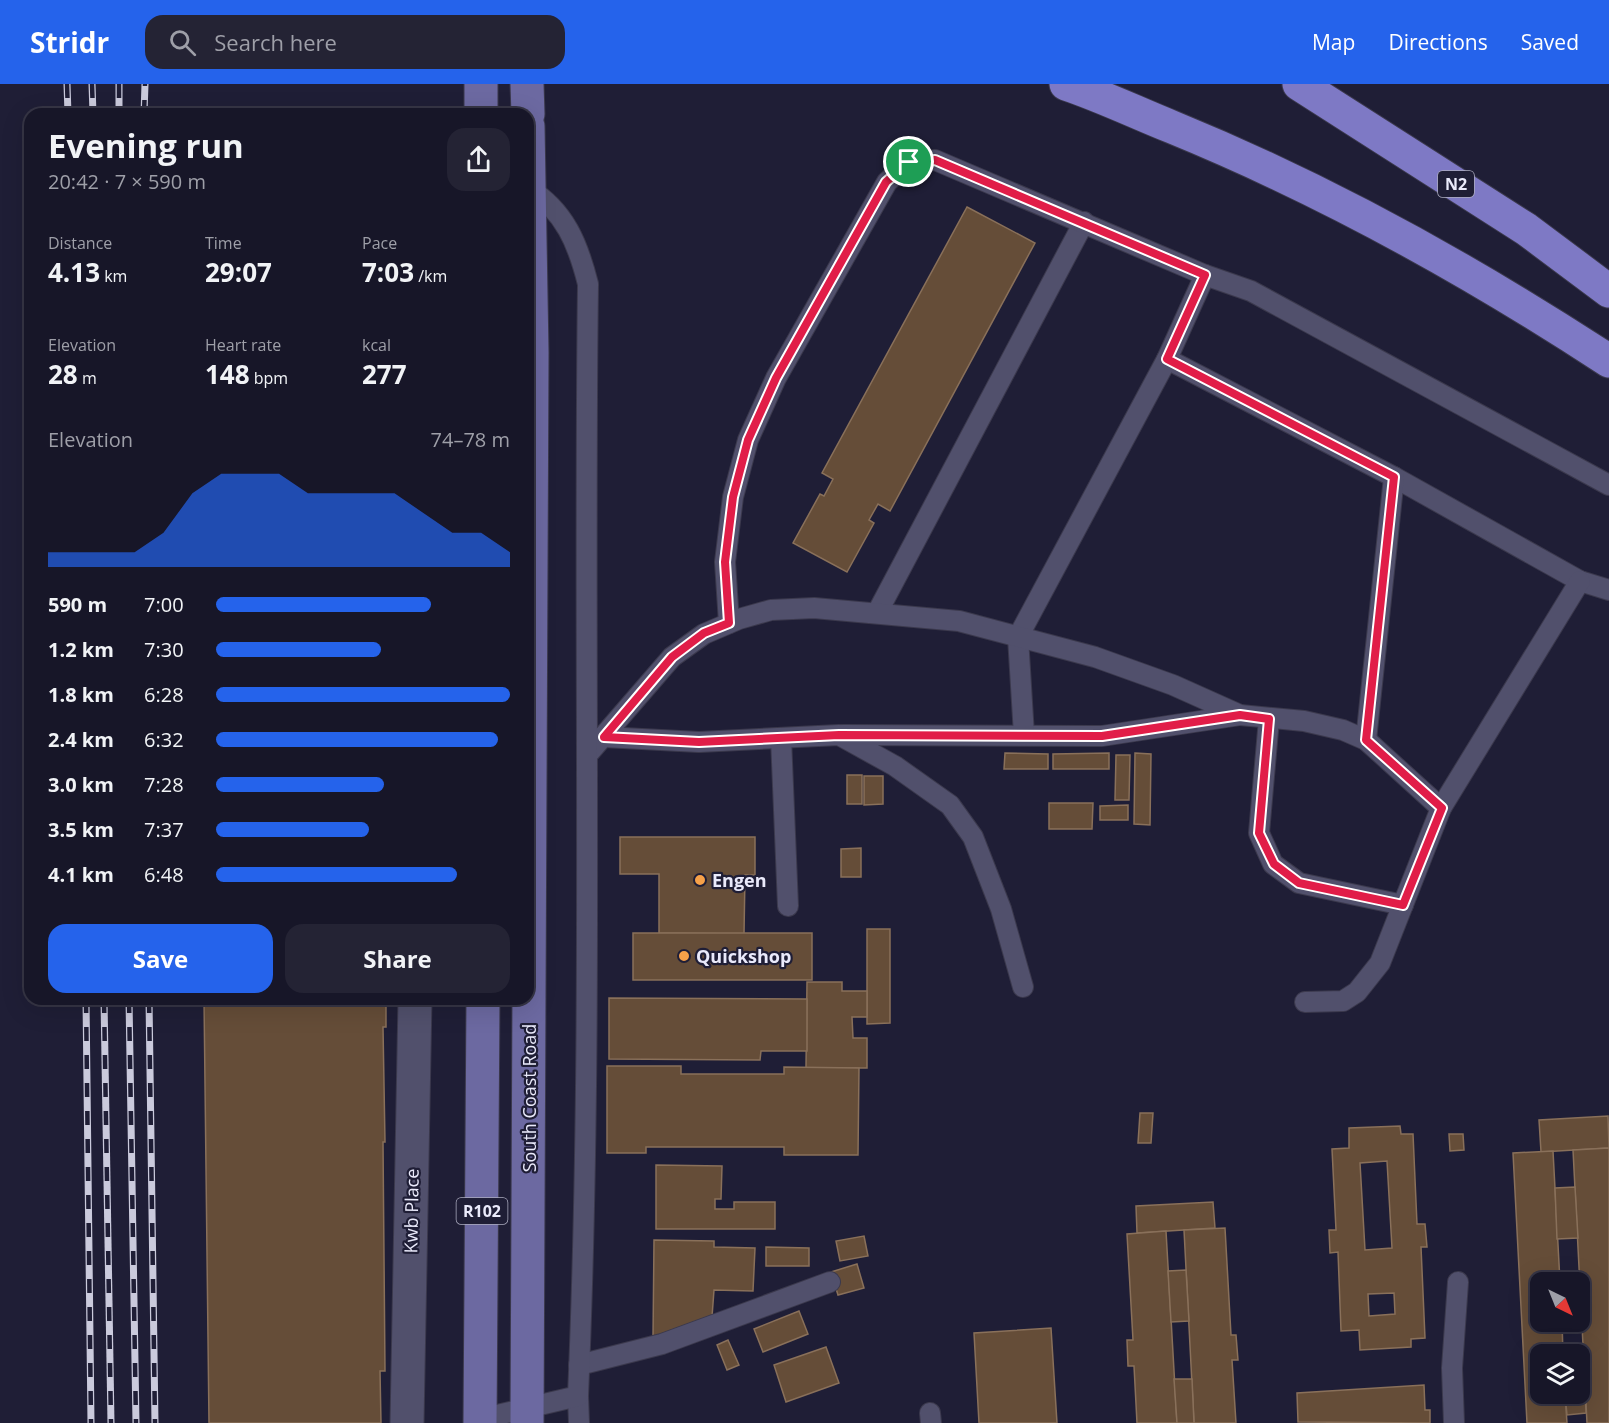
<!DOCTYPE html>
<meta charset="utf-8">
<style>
:root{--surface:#171628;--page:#242334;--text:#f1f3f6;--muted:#9e9fa8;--line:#363545;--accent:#2563eb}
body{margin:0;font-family:"Open Sans",sans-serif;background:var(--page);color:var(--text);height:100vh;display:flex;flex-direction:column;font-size:22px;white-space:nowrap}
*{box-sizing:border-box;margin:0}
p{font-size:20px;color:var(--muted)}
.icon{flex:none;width:33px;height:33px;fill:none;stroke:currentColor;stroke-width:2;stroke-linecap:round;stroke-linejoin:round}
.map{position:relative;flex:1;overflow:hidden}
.drawer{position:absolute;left:24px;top:24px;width:510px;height:897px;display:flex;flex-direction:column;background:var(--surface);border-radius:18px;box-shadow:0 6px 24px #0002,0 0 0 2px var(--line)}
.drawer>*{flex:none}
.needle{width:39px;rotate:137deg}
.tools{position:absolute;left:1530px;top:1188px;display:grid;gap:12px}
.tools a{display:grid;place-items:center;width:60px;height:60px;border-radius:12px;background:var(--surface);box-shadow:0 6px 24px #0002,0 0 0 2px var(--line);font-size:30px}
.pin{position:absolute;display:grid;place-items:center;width:51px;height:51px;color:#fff;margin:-26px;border:3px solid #fff;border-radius:50%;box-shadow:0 2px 6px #0007}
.round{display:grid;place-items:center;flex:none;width:63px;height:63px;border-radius:18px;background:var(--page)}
.summary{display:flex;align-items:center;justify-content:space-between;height:102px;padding:0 24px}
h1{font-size:33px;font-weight:700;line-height:45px}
.stats{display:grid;grid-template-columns:repeat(3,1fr);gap:9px;height:102px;padding:6px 24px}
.stats div{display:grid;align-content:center}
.stats b{font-size:26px;font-weight:700}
.stats small{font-size:16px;font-weight:400}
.stats p{font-size:16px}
.chart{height:168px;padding:12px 24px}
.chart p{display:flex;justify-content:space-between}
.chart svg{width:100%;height:108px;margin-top:6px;fill:var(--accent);opacity:.7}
.cta{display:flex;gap:12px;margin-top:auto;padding:12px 24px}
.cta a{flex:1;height:69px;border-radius:18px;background:var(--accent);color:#fff;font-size:24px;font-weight:700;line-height:69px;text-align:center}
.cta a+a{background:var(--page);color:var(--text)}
ul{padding:0 24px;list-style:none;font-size:20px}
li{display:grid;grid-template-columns:96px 72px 1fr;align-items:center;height:45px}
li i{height:15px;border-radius:8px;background:var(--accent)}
header{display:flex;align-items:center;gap:36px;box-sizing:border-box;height:84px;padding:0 30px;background:var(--accent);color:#fff}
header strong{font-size:28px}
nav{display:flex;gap:33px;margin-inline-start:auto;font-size:21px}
.search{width:420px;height:54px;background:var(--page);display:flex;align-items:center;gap:15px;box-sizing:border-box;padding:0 21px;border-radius:18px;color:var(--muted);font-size:22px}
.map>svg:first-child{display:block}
</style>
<header>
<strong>Stridr</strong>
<div class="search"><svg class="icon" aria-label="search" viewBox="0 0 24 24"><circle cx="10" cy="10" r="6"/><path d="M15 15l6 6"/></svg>Search here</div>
<nav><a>Map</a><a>Directions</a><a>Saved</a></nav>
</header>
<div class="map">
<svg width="1609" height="1339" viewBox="0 0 1609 1339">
<rect width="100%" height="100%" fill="#1f1e36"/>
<!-- building -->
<g fill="#654d38" stroke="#89705a" stroke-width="1.5" fill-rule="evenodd">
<polygon points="967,123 1035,159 890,427 878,420 869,436 874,439 847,488 793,459 820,410 824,412 833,395 822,389"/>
<polygon points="1005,669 1048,670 1048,685 1004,685"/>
<polygon points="1109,669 1109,685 1053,685 1053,670"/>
<polygon points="1135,669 1151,670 1150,741 1134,740"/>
<polygon points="1116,671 1130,671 1129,716 1115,716"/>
<rect x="847" y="691" width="15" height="29"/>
<polygon points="864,692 883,692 883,720 864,721"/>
<polygon points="1049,719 1093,719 1092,745 1049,745"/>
<polygon points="1128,721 1128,736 1100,736 1100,722"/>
<polygon points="620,753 755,753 755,791 745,791 744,850 659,849 659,790 620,790"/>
<polygon points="861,764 861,793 841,793 841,765"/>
<polygon points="867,845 890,845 890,939 867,940"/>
<rect x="633" y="849" width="179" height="47"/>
<polygon points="807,898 842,898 842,907 867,907 867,933 852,933 853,954 867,954 867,984 806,984"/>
<polygon points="609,914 807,915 807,967 761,967 760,976 609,975"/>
<polygon points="204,915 386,915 386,943 383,943 385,1058 383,1058 385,1287 380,1287 381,1339 209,1339"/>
<polygon points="607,982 681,982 681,990 784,990 784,983 859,984 858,1071 784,1071 784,1063 646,1063 646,1069 607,1069"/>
<polygon points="1140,1029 1153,1029 1151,1059 1138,1059"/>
<polygon points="1608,1032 1609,1064 1541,1068 1539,1036"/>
<path d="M 1400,1042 L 1401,1050 L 1413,1050 L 1417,1140 L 1425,1140 L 1427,1163 L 1421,1163 L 1425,1254 L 1411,1255 L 1411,1263 L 1360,1266 L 1359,1246 L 1341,1247 L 1338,1168 L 1330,1169 L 1329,1146 L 1336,1146 L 1332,1065 L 1349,1064 L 1349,1044 ZM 1387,1077 L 1392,1164 L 1365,1166 L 1360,1079 ZM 1394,1209 L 1395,1230 L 1369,1232 L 1368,1210 Z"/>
<polygon points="1449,1050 1463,1050 1464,1066 1450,1067"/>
<polygon points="1609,1064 1609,1339 1587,1339 1573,1066"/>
<polygon points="1553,1067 1560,1198 1540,1198 1540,1238 1562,1238 1563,1270 1540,1270 1540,1310 1565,1310 1567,1339 1527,1339 1513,1069"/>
<polygon points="656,1081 722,1082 721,1115 715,1115 715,1125 734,1125 734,1118 775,1118 775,1145 656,1145"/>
<polygon points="1575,1103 1578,1154 1557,1155 1555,1104"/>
<polygon points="1213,1118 1215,1144 1137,1149 1136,1122"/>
<polygon points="1225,1144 1231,1251 1236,1251 1238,1276 1232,1276 1236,1339 1194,1339 1184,1146"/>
<polygon points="1166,1147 1177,1339 1137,1339 1134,1282 1128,1282 1127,1256 1133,1256 1127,1150"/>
<polygon points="864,1152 868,1172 840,1177 836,1157"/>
<polygon points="654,1156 714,1157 714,1163 755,1164 753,1207 714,1206 712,1233 653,1255"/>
<polygon points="766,1163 809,1164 809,1182 766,1182"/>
<polygon points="857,1180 864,1204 838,1211 831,1188"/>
<polygon points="1186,1186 1189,1237 1171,1238 1168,1187"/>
<polygon points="799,1227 808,1250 763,1268 754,1245"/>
<polygon points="1051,1244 1057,1339 979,1339 974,1249"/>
<polygon points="728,1256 739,1281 727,1286 717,1261"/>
<polygon points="826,1263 839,1299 786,1318 774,1281"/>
<polygon points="1580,1278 1584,1278 1586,1329 1567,1331 1565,1310 1580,1310"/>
<polygon points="1174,1295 1192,1295 1194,1339 1177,1339"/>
<polygon points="1424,1301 1425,1326 1430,1326 1430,1339 1298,1338 1297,1309"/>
</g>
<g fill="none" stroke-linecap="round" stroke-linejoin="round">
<!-- lane casing -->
<g stroke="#3b394d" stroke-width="22">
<g id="lane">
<polyline points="1167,275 1394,393 1580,497 1609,506"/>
<polyline points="877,529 1084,138"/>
<polyline points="729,539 725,478 733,413 748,356 776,294 887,98 909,78 935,76 1205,191"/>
<polyline points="1269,635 1259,749 1273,780 1299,799 1403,821"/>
<polyline points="842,651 1102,652 1240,631"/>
<polyline points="1024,651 1018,553 1167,275 1205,191 1251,207 1609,401"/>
<polyline points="604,653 699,658 839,651 895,682 950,721 973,753 1001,825 1023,903"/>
<polyline points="781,654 788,822"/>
<polyline points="1366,656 1394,393"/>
<polyline points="588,670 672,573 704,550 739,535 771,526 814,524 959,537 1095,573 1173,601 1240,631 1304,637 1343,646 1366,656 1441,724"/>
<polyline points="1305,918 1343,917 1357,908 1380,879 1441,724 1580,497"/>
<polyline points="579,1281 662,1260 830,1198"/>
<polyline points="578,1312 579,1339"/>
<polyline points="930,1329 931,1339"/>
<path d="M 480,1335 L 578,1312 C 594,941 583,570 588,200 C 578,160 565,127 528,104"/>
<polyline points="1454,1339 1452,1284 1458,1198"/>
</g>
</g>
<!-- street casing -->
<g stroke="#3b394d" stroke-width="35">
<polyline id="street" points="407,1339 415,915"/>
</g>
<!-- primary casing -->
<g stroke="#3b394d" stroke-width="35">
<g id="primary">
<polyline points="481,0 481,30"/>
<polyline points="527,0 528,30"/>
<polyline points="480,1339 483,915"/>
<polyline points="527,1339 532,268 528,42"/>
</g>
</g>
<!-- highway casing -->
<g stroke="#3b394d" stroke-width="35">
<g id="highway">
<path d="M 1066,0 C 1102,12 1137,29 1172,43 C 1326,106 1470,186 1609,277"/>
<polyline points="1299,0 1526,145 1609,207"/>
</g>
</g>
<!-- lane -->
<use href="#lane" stroke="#51506c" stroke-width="20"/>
<!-- street -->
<use href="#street" stroke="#51506c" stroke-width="33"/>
<!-- primary -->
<use href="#primary" stroke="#6c69a1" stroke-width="33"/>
<!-- highway -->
<use href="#highway" stroke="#7e79c5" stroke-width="33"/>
<!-- rail casing -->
<g stroke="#cacadc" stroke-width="7">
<g id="rail">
<polyline points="67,0 68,30"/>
<polyline points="92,0 93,30"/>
<polyline points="119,0 119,30"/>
<polyline points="144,30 145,0"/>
<polyline points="86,915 91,1339"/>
<polyline points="104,915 111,1339"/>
<polyline points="129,915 136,1339"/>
<polyline points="149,915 155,1339"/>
</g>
</g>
<!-- rail -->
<use href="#rail" stroke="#1f1e36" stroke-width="4.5" stroke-dasharray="14" stroke-linecap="butt"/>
</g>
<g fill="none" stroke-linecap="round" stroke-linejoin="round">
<!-- route casing -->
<g stroke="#fff" stroke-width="12">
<polygon id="route" points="935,76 1205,191 1167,275 1394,393 1366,656 1442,724 1403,821 1299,799 1274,780 1259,749 1269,635 1240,631 1102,652 839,651 699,658 604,653 672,573 704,549 729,539 725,478 733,413 748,356 776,294 886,98 909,78"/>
</g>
<!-- route -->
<use href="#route" stroke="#e11d48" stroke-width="8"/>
</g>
<!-- markers -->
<g fill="#f7a149" stroke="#1f1e36" stroke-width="2">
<circle cx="700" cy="796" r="6"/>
<circle cx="684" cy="872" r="6"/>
</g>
<g text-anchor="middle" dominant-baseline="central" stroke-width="4.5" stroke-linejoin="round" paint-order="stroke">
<!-- shield labels -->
<g fill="#1f1e36" stroke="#adadc0" stroke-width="1.5">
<rect x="1438" y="87" width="36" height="26" rx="4.5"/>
<rect x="456.5" y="1114" width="51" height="26" rx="4.5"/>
</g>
<g font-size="16" font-weight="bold" fill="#eaeafb">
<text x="1456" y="100">N2</text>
<text x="482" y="1127">R102</text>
</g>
<!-- poi labels -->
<g font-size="18" font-weight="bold" fill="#eaeafb" stroke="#1f1e36" text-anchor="start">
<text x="712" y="796">Engen</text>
<text x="696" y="872">Quickshop</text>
</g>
<!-- street labels -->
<g font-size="18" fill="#eaeafb" stroke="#1f1e36">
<text transform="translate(529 1014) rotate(-90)">South Coast Road</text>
<text transform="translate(411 1127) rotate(-89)">Kwb Place</text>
</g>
</g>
</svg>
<div class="tools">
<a><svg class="needle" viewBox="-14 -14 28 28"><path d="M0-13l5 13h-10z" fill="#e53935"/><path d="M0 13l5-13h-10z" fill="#9e9fa8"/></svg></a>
<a><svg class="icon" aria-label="layers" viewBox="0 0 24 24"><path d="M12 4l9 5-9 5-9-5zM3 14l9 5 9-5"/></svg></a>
</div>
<div class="pin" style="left:909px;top:78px;background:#1e9e55"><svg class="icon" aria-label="arrive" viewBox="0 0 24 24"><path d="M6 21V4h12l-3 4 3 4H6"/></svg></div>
<section class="drawer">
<div class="summary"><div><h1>Evening run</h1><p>20:42 · 7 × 590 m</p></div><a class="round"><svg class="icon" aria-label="share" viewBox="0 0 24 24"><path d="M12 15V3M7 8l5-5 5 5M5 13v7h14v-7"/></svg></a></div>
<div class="stats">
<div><p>Distance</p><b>4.13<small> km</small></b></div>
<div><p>Time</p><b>29:07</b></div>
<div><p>Pace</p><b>7:03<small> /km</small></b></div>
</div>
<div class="stats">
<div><p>Elevation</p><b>28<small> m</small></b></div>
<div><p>Heart rate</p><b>148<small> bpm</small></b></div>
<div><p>kcal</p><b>277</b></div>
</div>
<div class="chart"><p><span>Elevation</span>74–78 m</p>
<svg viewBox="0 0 160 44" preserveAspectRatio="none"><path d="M0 44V38L10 38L20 38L30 38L40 30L50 14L60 6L70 6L80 6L90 14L100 14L110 14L120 14L130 22L140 30L150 30L160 38V44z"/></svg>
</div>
<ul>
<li><b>590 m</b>7:00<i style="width:73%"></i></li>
<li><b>1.2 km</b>7:30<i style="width:56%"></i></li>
<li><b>1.8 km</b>6:28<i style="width:100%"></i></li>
<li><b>2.4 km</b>6:32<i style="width:96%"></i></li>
<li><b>3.0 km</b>7:28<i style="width:57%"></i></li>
<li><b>3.5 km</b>7:37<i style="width:52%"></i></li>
<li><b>4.1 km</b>6:48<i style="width:82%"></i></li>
</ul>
<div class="cta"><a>Save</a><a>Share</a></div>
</section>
</div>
